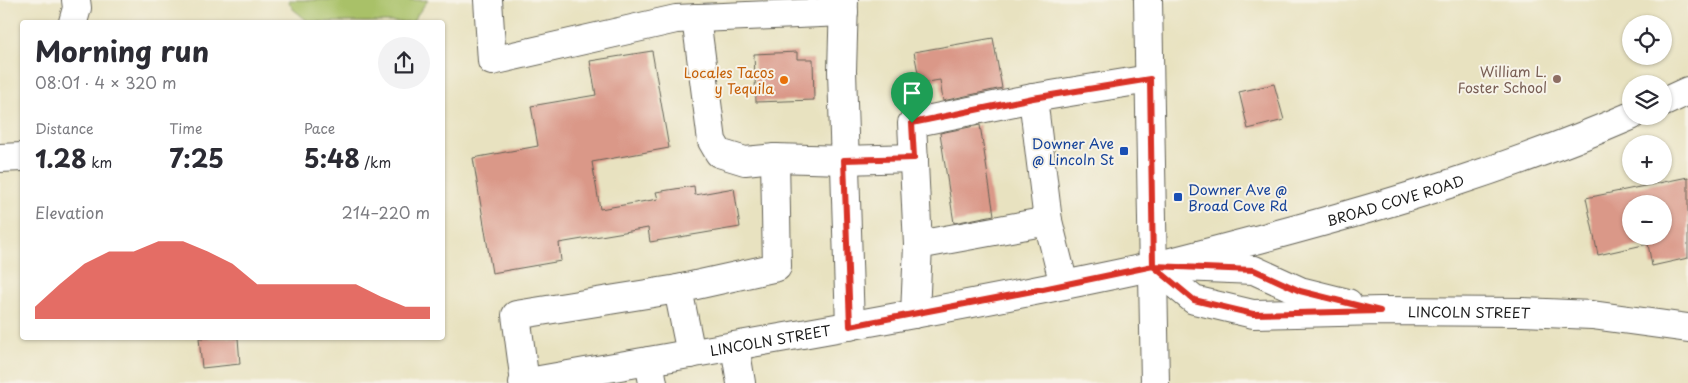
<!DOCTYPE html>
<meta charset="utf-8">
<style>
:root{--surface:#fff;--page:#f2f2f3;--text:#2b2b33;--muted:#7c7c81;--accent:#d93025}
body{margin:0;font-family:"Playpen Sans",sans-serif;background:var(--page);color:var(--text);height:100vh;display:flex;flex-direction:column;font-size:19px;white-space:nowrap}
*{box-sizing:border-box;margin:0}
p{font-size:16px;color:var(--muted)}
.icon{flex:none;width:28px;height:28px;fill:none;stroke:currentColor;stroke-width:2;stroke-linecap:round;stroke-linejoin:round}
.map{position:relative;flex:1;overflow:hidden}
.details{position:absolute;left:20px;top:20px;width:425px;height:320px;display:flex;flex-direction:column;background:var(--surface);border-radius:5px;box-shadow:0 1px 4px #0004}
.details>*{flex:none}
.buttons{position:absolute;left:1622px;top:15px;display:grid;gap:10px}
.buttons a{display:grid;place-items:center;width:50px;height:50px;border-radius:50%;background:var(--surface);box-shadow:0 1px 4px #0004;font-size:25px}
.pin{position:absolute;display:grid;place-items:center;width:42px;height:42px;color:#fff;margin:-51px -21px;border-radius:50% 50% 50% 0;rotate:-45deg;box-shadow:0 0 5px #0007}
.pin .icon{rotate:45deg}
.round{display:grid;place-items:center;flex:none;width:52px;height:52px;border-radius:26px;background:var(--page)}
.summary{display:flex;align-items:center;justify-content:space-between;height:85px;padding:0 15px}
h1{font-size:28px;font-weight:700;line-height:38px}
.stats{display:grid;grid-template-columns:repeat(3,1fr);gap:8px;height:85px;padding:5px 15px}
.stats div{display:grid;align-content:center}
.stats b{font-size:25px;font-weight:700}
.stats small{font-size:14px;font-weight:400}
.stats p{font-size:14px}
.chart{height:140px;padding:10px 15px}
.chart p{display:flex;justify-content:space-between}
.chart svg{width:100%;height:90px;margin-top:5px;fill:var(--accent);opacity:.7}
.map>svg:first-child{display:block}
</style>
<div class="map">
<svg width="1688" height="383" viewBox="0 0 1688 383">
<rect width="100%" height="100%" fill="#f7f3e8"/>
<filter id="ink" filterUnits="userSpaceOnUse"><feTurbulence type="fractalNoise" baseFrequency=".02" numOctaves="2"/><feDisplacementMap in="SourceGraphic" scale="10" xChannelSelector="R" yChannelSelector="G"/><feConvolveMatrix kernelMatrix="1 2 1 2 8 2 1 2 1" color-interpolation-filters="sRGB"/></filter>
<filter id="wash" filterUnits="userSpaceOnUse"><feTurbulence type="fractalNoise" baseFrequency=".0096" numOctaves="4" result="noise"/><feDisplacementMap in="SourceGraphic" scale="20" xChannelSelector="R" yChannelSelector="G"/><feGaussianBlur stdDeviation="1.12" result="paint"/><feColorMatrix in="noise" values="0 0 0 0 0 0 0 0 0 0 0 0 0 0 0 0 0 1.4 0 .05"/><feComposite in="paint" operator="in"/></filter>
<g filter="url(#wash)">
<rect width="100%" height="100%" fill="#e8e2c0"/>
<!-- green -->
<polygon fill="#a9c167" stroke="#626e42" points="288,0 428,0 412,22 309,22 293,9"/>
<g id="blocks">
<!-- building -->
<g fill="#da9888" fill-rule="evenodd">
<polygon points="993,38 1002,88 943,101 940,80 920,83 914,52"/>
<polygon points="652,51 669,148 592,162 600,209 658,199 656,192 694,186 695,195 734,188 740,227 650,242 648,228 559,243 561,261 492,273 473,158 538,146 531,106 596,95 590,61"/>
<polygon points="797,52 797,59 813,59 814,100 756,102 754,54"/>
<polygon points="1274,84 1284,120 1248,129 1239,92"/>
<polygon points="980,125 994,215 954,223 940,133"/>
<path d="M 1688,177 L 1688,258 L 1652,266 L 1648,244 L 1598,255 L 1586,198 ZM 1631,204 L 1664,204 L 1664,236 L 1631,236 Z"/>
<polygon points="199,338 238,338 240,364 202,368"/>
</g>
</g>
</g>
<g filter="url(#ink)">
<use href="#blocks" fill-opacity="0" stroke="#636155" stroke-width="1"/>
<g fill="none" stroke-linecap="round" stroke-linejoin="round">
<!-- minor casing -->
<g stroke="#636155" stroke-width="30">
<g id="minor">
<polyline points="488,0 492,61 676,19 844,12"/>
<polyline points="844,0 842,71 850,326"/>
<polyline points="1148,0 1155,383"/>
<polyline points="696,18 712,141 719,153 745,161 775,158"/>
<polyline points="73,22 77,8 76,0"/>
<polyline points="0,158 22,157"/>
<polyline points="1048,221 1033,98 1149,79"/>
<polyline points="918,245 912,123 1033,98"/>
<polyline points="915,314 918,245 1048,221 1064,285"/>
<polyline points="735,346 741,383"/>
<polyline points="691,354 678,289 777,267 775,158 844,160 914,158"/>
<polyline points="649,361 653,383"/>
<polyline points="525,383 516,315 678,289"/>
</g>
</g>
<!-- major casing -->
<g stroke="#636155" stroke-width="30">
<g id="major">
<polyline points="1664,102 1688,91"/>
<path id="s1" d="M 1153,266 L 1194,300 L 1253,314 L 1380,311 L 1523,312 L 1592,315 L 1688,328"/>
<polyline points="1182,267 1254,270 1300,291 1348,303"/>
<path id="s2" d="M 523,383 C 732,346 942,312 1150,267 C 1189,258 1228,247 1267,237 C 1391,204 1513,167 1631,116"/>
</g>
</g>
<!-- minor -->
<use href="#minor" stroke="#fff" stroke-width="28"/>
<!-- major -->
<use href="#major" stroke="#fff" stroke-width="28"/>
</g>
</g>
<g fill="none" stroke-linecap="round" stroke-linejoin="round" filter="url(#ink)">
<!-- route casing -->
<g stroke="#fff" stroke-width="10">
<polyline id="route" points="912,123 914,158 844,160 850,326 1043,289 1153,266 1254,270 1300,291 1380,311 1253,314 1194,300 1153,266 1150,79 1033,98 912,123"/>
</g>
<!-- route -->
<use href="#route" stroke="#d93025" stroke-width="6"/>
</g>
<!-- markers -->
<circle fill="#8d6e63" stroke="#f7f3e8" stroke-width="2" cx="1557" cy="79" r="5"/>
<circle fill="#e8710a" stroke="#f7f3e8" stroke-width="2" cx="784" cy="80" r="5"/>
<g fill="#1a4fb4" stroke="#f7f3e8" stroke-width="2">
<rect x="1119" y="146" width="10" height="10" rx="2.5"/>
<rect x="1173" y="192" width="10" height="10" rx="2.5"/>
</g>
<g text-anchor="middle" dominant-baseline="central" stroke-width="4" stroke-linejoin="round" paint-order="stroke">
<!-- education labels -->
<g font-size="14" fill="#785e54" stroke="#f7f3e8" text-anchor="end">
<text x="1547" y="71">William L.<tspan x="1547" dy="16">Foster School</tspan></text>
</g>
<!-- food labels -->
<g font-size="14" fill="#c56008" stroke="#f7f3e8" text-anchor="end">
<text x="774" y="72">Locales Tacos<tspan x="774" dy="16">y Tequila</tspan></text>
</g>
<!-- transit labels -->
<g font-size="14" fill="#164399" stroke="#f7f3e8" text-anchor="end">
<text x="1114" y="143">Downer Ave<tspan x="1114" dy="16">@ Lincoln St</tspan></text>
<text x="1188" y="189" text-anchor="start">Downer Ave @<tspan x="1188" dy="16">Broad Cove Rd</tspan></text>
</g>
<!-- street labels -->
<g font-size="14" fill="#1c1c1c" stroke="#f7f3e8">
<text stroke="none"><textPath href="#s2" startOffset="892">BROAD COVE ROAD</textPath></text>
<text stroke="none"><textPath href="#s1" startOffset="330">LINCOLN STREET</textPath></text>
<text stroke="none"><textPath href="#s2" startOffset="251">LINCOLN STREET</textPath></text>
</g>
</g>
</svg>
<div class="buttons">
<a><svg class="icon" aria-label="locate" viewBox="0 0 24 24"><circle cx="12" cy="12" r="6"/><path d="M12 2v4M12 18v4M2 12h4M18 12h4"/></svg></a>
<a><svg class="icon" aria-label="layers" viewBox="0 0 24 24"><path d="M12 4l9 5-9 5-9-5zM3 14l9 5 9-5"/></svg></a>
<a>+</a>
<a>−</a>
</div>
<div class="pin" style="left:912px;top:123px;background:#1e9e55"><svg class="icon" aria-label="arrive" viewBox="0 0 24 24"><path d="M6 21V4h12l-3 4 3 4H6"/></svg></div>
<section class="details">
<div class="summary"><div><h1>Morning run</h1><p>08:01 · 4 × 320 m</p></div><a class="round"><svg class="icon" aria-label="share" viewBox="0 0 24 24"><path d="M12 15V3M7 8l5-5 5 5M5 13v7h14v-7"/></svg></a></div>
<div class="stats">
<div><p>Distance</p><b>1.28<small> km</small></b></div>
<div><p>Time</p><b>7:25</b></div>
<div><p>Pace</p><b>5:48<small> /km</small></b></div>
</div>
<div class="chart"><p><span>Elevation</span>214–220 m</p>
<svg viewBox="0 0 160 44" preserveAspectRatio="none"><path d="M0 44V38L10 27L20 17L30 11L40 11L50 6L60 6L70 11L80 17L90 27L100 27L110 27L120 27L130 27L140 33L150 38L160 38V44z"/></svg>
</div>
</section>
</div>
